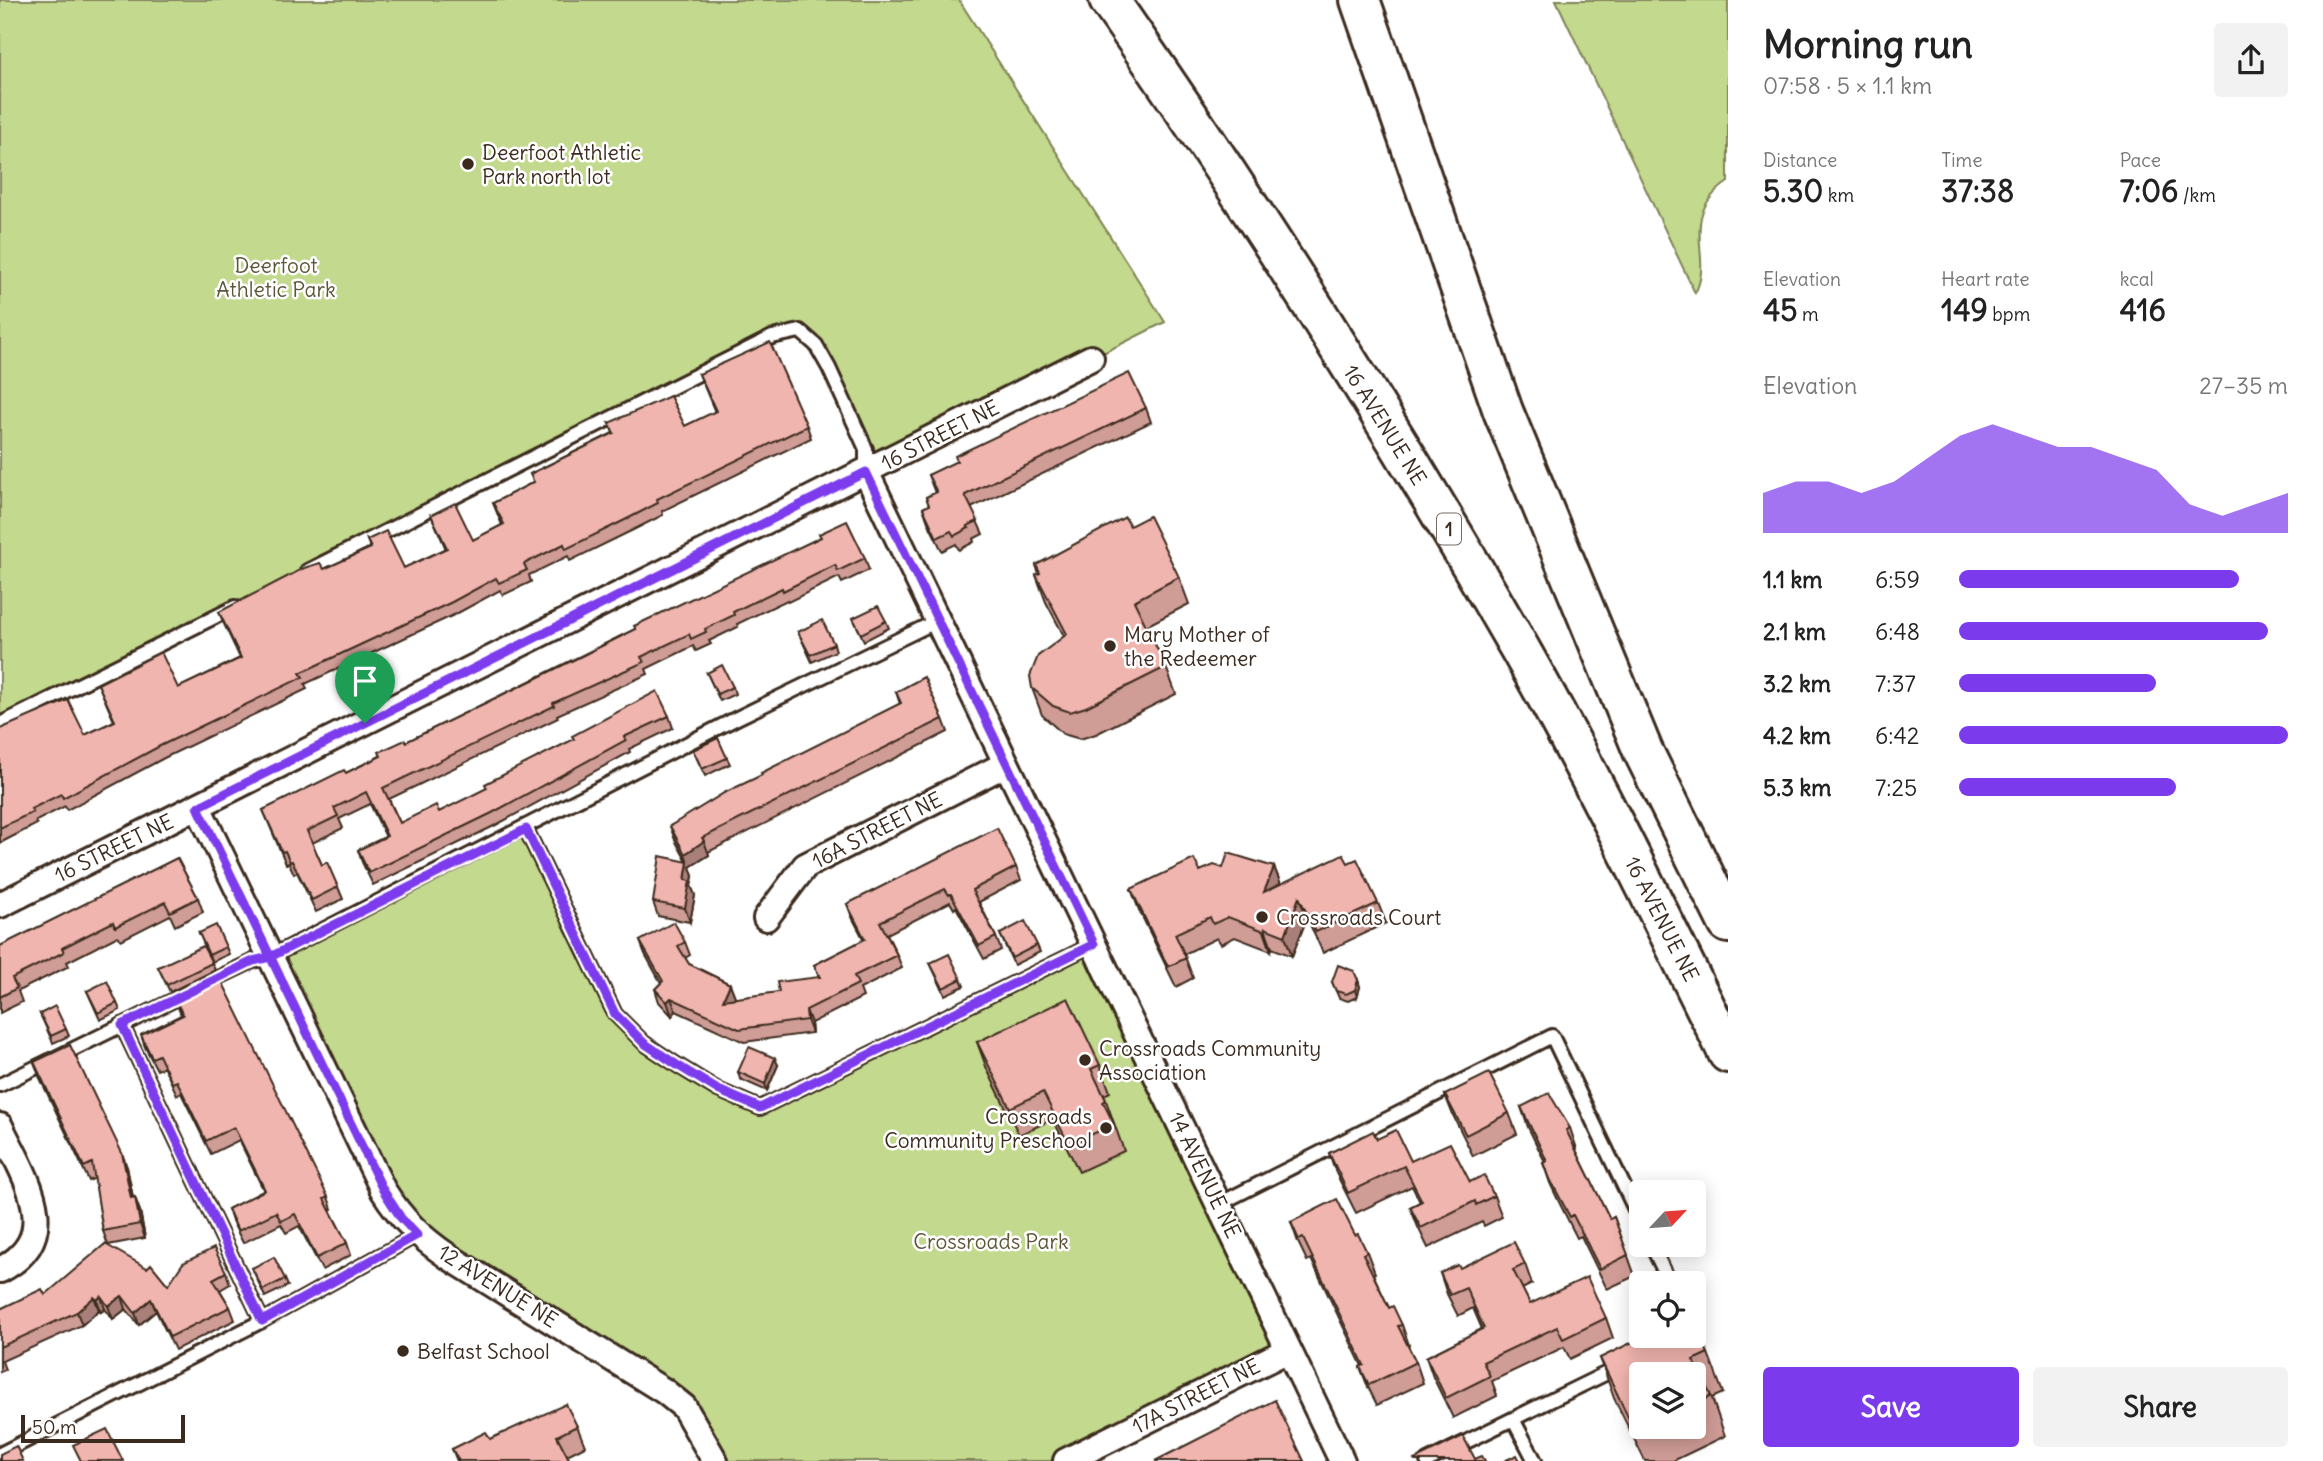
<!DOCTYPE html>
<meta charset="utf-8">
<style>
:root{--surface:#fff;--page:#f2f2f2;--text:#222;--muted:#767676;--accent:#7c3aed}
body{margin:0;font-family:Delius,sans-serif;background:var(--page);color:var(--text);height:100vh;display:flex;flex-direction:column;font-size:26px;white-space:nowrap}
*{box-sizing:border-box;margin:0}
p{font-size:23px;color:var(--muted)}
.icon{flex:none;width:38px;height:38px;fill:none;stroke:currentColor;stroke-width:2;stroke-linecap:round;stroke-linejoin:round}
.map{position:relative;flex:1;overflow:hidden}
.side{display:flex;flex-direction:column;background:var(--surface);width:595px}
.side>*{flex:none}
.needle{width:46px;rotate:64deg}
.tools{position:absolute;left:1629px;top:1180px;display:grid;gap:14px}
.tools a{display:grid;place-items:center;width:77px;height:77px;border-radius:7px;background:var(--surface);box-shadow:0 4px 18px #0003;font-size:35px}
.scale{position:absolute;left:21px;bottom:18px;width:164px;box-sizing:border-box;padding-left:7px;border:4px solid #3b2a1e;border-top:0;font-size:19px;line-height:24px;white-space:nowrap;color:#3b2a1e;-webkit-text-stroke:5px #fff;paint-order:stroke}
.pin{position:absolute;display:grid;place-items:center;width:60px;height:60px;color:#fff;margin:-72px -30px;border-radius:50% 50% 50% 0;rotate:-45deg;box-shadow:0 0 7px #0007}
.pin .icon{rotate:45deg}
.round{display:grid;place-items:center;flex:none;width:74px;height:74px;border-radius:7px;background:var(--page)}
.head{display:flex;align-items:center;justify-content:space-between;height:119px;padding:0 35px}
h1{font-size:38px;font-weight:700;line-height:52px}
.stats{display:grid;grid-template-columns:repeat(3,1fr);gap:10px;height:119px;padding:7px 35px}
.stats div{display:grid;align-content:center}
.stats b{font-size:30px;font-weight:700}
.stats small{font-size:19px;font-weight:400}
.stats p{font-size:19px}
.chart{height:196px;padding:14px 35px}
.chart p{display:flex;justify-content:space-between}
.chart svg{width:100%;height:126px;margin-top:7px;fill:var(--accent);opacity:.7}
.cta{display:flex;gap:14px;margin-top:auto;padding:14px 35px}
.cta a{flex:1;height:80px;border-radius:7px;background:var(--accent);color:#fff;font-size:28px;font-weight:700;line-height:80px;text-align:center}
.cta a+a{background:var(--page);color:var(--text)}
ul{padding:0 35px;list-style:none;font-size:23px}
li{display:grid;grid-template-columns:112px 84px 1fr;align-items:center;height:52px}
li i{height:18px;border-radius:9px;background:var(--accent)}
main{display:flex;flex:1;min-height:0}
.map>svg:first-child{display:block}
</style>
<main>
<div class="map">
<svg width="1728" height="1461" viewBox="0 0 1728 1461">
<rect width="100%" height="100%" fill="#fff"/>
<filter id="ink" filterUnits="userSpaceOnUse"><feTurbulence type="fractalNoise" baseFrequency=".0143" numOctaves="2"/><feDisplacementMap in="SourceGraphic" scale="14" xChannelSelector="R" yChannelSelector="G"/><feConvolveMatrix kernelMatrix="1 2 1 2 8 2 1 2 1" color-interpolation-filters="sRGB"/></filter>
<g filter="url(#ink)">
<!-- green -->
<g fill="#c3d98e" stroke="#7f8256" stroke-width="2">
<polygon points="0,0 959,0 1165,322 866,472 866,449 816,345 786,333 0,724"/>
<path d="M 1556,0 L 1728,0 L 1728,182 C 1676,217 1715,257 1695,293 Z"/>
<polygon points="526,829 629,1030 760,1108 1094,944 1288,1350 1066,1461 715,1461 698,1427 417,1235 270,957"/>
</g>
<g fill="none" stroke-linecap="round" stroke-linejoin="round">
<!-- lane casing -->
<g stroke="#3b2a1e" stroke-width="18">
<g id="lane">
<polyline points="307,571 772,337 800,331 816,345 829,368 866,449 866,472"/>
<polyline points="0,724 235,607"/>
<polyline points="526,829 615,1014 644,1043 677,1065 718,1090 760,1108 1094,944"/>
<polyline points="207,983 253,961 270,957 737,718 937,621"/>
<polyline points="122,1025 262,1321"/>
<polyline points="0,1085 188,993"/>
<polyline points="1219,1204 1552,1036 1642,1224"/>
<polyline points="1651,1244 1670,1283"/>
<polyline points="1513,1419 1535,1461"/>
<polyline points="0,1454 262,1321 417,1235"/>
<polyline points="1427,1461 1619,1367"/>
</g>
</g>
<!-- street casing -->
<g stroke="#3b2a1e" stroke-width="30">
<g id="street">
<polyline points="866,472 1342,1461"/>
<path d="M 198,807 L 383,1190 C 402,1220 420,1237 449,1257 L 664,1391 L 684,1407 L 715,1461"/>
<polyline points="0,905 1091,358"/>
<polyline points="766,918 805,866 1006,764"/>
<path d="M 0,1126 C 23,1174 67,1236 0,1270"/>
<polyline points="1066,1461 1288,1350"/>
</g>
</g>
<!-- highway casing -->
<g stroke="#3b2a1e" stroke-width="44">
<g id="highway">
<path d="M 1109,0 C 1255,209 1393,428 1520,649 C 1595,781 1661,917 1728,1053"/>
<polyline points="1360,0 1503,411 1643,751 1728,923"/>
</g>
</g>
<!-- lane -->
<use href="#lane" stroke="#fff" stroke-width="12"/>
<!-- street -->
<use href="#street" stroke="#fff" stroke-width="24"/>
<!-- highway -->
<use href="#highway" stroke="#fff" stroke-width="38"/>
</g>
<!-- wall -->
<g fill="#cf9c96" stroke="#3b2a1e" stroke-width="2" fill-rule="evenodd">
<polygon points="699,374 807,426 811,438 662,511 663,515 633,530 570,561 568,556 529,575 531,582 503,595 500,590 456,614 305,684 307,689 164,758 67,810 65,806 36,821 37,824 0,843 0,729 85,735 114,721 98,684 178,688 240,658 224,624 219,612 324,569 370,548 367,540 404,568 446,549 431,515 473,540 502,525 493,503 534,482 530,474 613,433 609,423 685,426 715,412"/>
<polygon points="1146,408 1151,422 971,508 983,534 973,539 974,542 959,550 956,544 942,551 928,522 923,508 929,505 926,497 935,493 928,475"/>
<polygon points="1130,526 1179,577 1189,604 1146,626 1166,667 1176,694 1096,734 1080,739 1063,734 1042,715 1032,688 1064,636 1046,602 1036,575 1039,574 1036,565"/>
<polygon points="821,537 865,558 869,570 842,583 839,577 788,602 787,600 737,624 738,627 709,641 711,644 696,651 693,646 646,669 648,674 557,715 558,718 389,799 400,823 439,812 669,716 673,728 629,749 630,752 496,825 373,885 362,862 358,850 386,837 370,804 339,819 343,828 312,843 322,865 338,887 343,899 316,912 297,872 294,874 289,863 286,864 263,810 346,773 380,756 406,742"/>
<polygon points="853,618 886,621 889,628 864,641"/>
<polygon points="798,632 834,644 836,651 812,662"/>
<polygon points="707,673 733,687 735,694 720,701"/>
<polygon points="896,692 943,719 948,732 708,852 709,855 690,867 693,876 691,886 695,895 690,922 658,916 653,902 687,862 675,840 670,826 762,775 900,704"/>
<polygon points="693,750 727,758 730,764 705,776"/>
<polygon points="177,858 198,898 203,912 175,926 170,915 121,940 118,936 67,962 69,966 18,991 22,1002 0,1013 0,946"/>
<polygon points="1348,863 1378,903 1386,923 1323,953 1307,918 1292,956 1272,948 1271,951 1235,937 1221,944 1217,938 1184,954 1193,978 1176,987 1139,910 1131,889 1200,871 1223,868 1274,867 1281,884"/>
<polygon points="1016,867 1021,880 979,902 996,937 1001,950 984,959 956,907 954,909 950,902 887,934 897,955 902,968 860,989 863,997 811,1023 812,1033 744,1042 676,1011 672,1016 659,1002 655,989 661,983 645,954 640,941 685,942 690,955 685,958 689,964 730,984 735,997 734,999 779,992 819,977 814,965 864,940 852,917 847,904"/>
<polygon points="199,933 226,947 229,954 212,962"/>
<polygon points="1000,934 1037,945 1040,952 1014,965"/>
<polygon points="212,963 215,970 170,992 158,967"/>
<polygon points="930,963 961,979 964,986 945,995"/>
<polygon points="1358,980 1360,987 1357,997 1348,1001 1339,998 1332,982"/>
<polygon points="87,991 117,1003 120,1010 100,1020"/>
<polygon points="173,995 328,1197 332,1209 330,1210 347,1243 351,1255 322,1270 299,1226 286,1233 281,1224 243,1243 232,1221 228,1209 264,1191 239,1140 211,1154 181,1093 177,1095 164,1067 157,1070 145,1047 141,1035 181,1015"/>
<polygon points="40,1014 66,1029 69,1036 53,1043"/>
<polygon points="977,1042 1100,1065 1110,1092 1104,1095 1124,1151 1079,1172 1053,1119 1019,1135 987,1069"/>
<polygon points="34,1062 127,1167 133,1198 140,1211 145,1238 108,1245 103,1231 95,1178 89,1181 39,1076"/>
<polygon points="778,1065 767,1091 740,1079 738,1072"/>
<polygon points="1445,1095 1509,1113 1517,1134 1473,1156 1453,1115"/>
<polygon points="1521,1107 1570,1128 1577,1149 1576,1150 1610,1219 1614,1217 1635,1276 1607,1289 1581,1236 1577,1238 1559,1202 1550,1183 1543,1163 1545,1162 1528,1127"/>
<polygon points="1377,1139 1411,1161 1470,1182 1494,1196 1502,1217 1484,1226 1482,1222 1428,1248 1418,1227 1410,1207 1420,1202 1412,1186 1356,1213 1336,1173 1329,1153"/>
<polygon points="1291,1222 1355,1235 1367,1252 1375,1273 1373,1274 1389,1308 1402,1325 1409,1345 1408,1346 1416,1362 1423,1383 1377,1405 1368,1387 1360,1367 1362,1366 1311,1259 1307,1261 1298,1242"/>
<polygon points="1525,1264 1532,1284 1522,1289 1530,1304 1606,1318 1613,1338 1570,1359 1564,1347 1492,1381 1497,1396 1453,1418 1433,1377 1426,1357 1482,1329 1473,1308 1458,1316 1447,1294 1440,1273 1460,1268"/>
<polygon points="252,1268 285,1279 288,1286 265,1297"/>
<polygon points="226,1272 230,1284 220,1290 230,1307 235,1320 175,1350 156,1311 139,1325 126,1309 113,1319 105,1309 101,1312 99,1310 82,1325 2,1361 5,1370 0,1372 0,1309 45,1295 168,1285"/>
<path d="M 1708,1353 L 1723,1393 L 1712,1398 L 1725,1436 L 1673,1461 L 1645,1461 L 1614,1398 L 1600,1358 ZM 1694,1374 L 1694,1426 L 1642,1426 Z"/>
<polygon points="577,1426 585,1446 567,1455 570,1461 457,1461 452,1449 490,1439"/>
</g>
<!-- shaded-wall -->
<g fill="#a97f7a" stroke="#3b2a1e" stroke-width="2">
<polygon points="704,841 709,855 690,867 693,876 691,886 695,895 690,922 685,908 685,880 688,862 685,854"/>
<polygon points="1274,867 1282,887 1264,892"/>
<polygon points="1299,897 1307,918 1292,956 1285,936"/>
<polygon points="1265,928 1272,948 1271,951 1264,931"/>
<polygon points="1358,980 1360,987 1357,997 1355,990"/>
<polygon points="730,984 735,997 728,1014 723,1000"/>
<polygon points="671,998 676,1011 672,1016 667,1002"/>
<polygon points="806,1010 811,1023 812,1033 807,1020"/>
<polygon points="775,1058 778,1065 767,1091 765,1084"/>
<polygon points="122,1153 127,1167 136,1212 131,1198"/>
<polygon points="135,1197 140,1211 145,1238 140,1224"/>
<polygon points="101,1296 105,1309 101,1312 97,1300"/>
<polygon points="122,1296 126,1309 113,1319 108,1306"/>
<polygon points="94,1297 99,1310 82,1325 77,1312"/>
<polygon points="151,1299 156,1311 139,1325 135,1313"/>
</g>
<!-- building -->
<g fill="#f1b5af" stroke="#3b2a1e" stroke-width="2">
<polygon points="770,342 807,426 657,499 658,503 629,518 566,549 564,544 524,564 527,570 499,583 496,578 452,602 300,673 303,677 160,746 63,798 61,794 31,809 33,812 0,828 0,729 68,700 85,735 115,721 98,684 161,652 178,688 241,658 219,612 304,568 320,563 324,569 371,548 367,540 386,531 404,568 447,548 431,515 455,503 473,540 504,524 493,503 534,482 530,474 614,433 609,423 670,396 685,426 716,411 699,374"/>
<polygon points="1129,373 1146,408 965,495 978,521 967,526 969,528 954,536 951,531 937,538 923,508 929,505 926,497 937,492 928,475 957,461 955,456"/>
<polygon points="1149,516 1179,577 1134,601 1166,667 1086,707 1070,712 1053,706 1032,688 1030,676 1038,656 1067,634 1036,575 1040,573 1036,565 1125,517 1130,526"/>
<polygon points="847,521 865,558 838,571 835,565 783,591 782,588 733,612 734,615 705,629 706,632 691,639 689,634 641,657 644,662 553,703 554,706 383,788 400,823 436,805 439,812 487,788 485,784 574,739 572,736 657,691 669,716 624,737 626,740 492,813 369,873 358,850 387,836 366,792 334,808 338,816 307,831 322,865 327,862 338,887 312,900 292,861 290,862 285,851 282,852 263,810 344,770 346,773 381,756 379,752 405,740 406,742 545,674 636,629 634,626 821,537 819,534"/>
<polygon points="878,606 886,621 861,634 853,618"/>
<polygon points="822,620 834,644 810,655 798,632"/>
<polygon points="722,665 733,687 717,694 707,673"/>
<polygon points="924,677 943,719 702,838 704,841 685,854 670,826 724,793 762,775 761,773 901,703 896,692"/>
<polygon points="718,738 727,758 702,769 693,750"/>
<polygon points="997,828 1016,867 972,890 996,937 979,946 951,894 949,895 945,889 880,922 897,955 854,976 858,984 806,1010 807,1020 739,1029 671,998 667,1002 655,989 663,981 640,941 674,922 685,942 678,946 689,964 730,984 723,1000 779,992 777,982 820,977 814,965 865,939 847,904"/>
<polygon points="1228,853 1274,867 1264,892 1343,854 1348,863 1357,859 1378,903 1316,932 1299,897 1285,936 1265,928 1264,931 1228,917 1213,924 1210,917 1175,934 1186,958 1168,967 1131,889 1194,859 1200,871 1214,865 1223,868"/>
<polygon points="660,856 688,862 685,880 690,881 685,908 653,902"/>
<polygon points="177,858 198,898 170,912 165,902 115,927 113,922 62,948 64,952 12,978 17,988 0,997 0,946"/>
<polygon points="1025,921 1037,945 1012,958 1000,934"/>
<polygon points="216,925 226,947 209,955 199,933"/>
<polygon points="203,946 212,963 167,985 158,967"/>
<polygon points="949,954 961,979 943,988 930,963"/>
<polygon points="1338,965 1354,971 1358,980 1355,990 1346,994 1336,991 1332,982"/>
<polygon points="218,973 328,1197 324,1199 347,1243 317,1258 295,1214 281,1221 276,1212 238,1231 228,1209 265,1190 234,1127 206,1141 177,1081 172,1083 159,1055 152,1058 141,1035 183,1015 173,995"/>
<polygon points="107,981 117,1003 98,1013 87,991"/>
<polygon points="1068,998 1100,1065 1091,1069 1106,1100 1103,1102 1114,1124 1069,1145 1043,1092 1010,1108 977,1042"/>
<polygon points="55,1006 66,1029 51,1036 40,1014"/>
<polygon points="70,1045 122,1153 131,1198 135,1197 140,1224 103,1231 92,1163 84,1167 34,1062"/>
<polygon points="749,1047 775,1058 765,1084 738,1072"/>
<polygon points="1489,1073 1509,1113 1466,1135 1445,1095"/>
<polygon points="1549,1093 1570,1128 1566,1130 1610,1219 1614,1217 1628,1255 1600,1269 1573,1215 1570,1217 1551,1181 1543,1163 1547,1161 1521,1107"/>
<polygon points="1396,1130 1411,1161 1450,1143 1470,1182 1484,1175 1494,1196 1476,1205 1475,1201 1421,1228 1410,1207 1422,1201 1404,1166 1348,1193 1329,1153 1373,1131 1377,1139"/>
<polygon points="1337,1199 1355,1235 1358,1234 1367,1252 1363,1254 1389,1308 1393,1306 1402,1325 1398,1326 1416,1362 1369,1385 1360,1367 1364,1365 1303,1238 1299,1240 1291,1222"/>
<polygon points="1514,1242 1525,1264 1513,1270 1530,1304 1587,1277 1606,1318 1563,1339 1557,1327 1483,1362 1490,1376 1446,1398 1426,1357 1484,1328 1466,1288 1450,1295 1440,1273 1458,1265 1460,1268"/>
<polygon points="105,1244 147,1268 151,1264 168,1285 183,1263 214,1248 226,1272 213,1279 230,1307 170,1337 151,1299 135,1313 122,1296 108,1306 101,1296 97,1300 94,1297 77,1312 0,1347 0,1309 42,1289 45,1295"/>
<polygon points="274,1257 285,1279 263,1290 252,1268"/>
<polygon points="1694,1324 1708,1353 1693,1360 1711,1396 1694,1405 1694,1374 1642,1374 1642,1426 1649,1426 1636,1433 1600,1358 1647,1335 1694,1335"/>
<polygon points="1275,1400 1304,1461 1155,1461"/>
<polygon points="566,1404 577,1426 557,1436 570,1461 459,1461 452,1449 486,1432 490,1439"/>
<polygon points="107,1429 123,1461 81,1461 73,1445"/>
<polygon points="1463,1436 1475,1459 1482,1456 1485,1461 1415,1461 1414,1460"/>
<polygon points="16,1446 23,1461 0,1461 0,1454"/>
<polygon points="1517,1455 1520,1461 1504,1461"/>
</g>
</g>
<g fill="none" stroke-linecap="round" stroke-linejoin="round" filter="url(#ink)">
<!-- route casing -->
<g stroke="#fff" stroke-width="14">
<polyline id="route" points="365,723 198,807 383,1190 401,1218 417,1235 262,1321 122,1025 253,961 270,957 526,829 615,1014 644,1043 677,1065 718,1090 760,1108 1094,944 866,472 365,723"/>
</g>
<!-- route -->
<use href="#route" stroke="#7c3aed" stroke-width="9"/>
</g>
<!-- markers -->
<g fill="#3b2a1e" stroke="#fff" stroke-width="2.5">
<circle cx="468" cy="164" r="7"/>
<circle cx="1110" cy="646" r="7"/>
<circle cx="1262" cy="917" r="7"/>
<circle cx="1085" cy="1060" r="7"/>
<circle cx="1106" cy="1128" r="7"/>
<circle cx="403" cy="1351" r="7"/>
</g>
<g text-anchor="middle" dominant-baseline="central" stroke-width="5" stroke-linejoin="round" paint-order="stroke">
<!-- shield labels -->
<rect fill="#fff" stroke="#766a62" stroke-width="2" x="1437" y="513.5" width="24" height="31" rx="5"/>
<g font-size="19" font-weight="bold" fill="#3b2a1e">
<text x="1449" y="529">1</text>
</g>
<!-- poi labels -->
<g font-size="21" fill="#3b2a1e" stroke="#fff" text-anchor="start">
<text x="482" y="152">Deerfoot Athletic<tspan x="482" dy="24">Park north lot</tspan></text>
<text x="1124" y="634">Mary Mother of<tspan x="1124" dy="24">the Redeemer</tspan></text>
<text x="1276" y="917">Crossroads Court</text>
<text x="1099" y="1048">Crossroads Community<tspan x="1099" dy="24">Association</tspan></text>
<text x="1092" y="1116" text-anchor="end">Crossroads<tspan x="1092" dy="24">Community Preschool</tspan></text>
<text x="417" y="1351">Belfast School</text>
</g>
<!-- park labels -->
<g font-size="21" fill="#5d563a" stroke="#fff">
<text x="276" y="265">Deerfoot<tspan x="276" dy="24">Athletic Park</tspan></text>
<text x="991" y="1241">Crossroads Park</text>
</g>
<!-- street labels -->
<g font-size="21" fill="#3b2a1e" stroke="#fff">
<text transform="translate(1385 425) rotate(58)">16 AVENUE NE</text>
<text transform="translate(940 435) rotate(-27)">16 STREET NE</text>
<text transform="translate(877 830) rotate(-27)">16A STREET NE</text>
<text transform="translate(114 848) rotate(-26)">16 STREET NE</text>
<text transform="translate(1662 919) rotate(63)">16 AVENUE NE</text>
<text transform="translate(1205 1175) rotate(64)">14 AVENUE NE</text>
<text transform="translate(498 1286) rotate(32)">12 AVENUE NE</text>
<text transform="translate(1196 1396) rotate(-27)">17A STREET NE</text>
</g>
</g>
</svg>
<div class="tools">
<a><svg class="needle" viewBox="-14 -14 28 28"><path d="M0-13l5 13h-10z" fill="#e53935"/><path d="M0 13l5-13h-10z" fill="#767676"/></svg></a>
<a><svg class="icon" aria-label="locate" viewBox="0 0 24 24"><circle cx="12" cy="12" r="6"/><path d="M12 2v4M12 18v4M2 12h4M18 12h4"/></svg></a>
<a><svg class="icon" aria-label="layers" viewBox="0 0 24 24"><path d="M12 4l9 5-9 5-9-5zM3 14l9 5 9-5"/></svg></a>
</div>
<div class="scale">50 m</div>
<div class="pin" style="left:365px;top:723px;background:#1e9e55"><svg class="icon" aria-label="arrive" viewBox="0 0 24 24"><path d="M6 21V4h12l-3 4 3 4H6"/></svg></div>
</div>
<section class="side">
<div class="head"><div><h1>Morning run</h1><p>07:58 · 5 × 1.1 km</p></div><a class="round"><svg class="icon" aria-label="share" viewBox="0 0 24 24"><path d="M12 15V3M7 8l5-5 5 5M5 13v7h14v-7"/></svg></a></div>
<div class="stats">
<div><p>Distance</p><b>5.30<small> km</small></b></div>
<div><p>Time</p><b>37:38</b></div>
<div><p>Pace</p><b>7:06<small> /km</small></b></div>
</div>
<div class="stats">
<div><p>Elevation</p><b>45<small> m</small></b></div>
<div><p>Heart rate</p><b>149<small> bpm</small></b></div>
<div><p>kcal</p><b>416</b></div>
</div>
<div class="chart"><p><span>Elevation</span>27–35 m</p>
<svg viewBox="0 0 160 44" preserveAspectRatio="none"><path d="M0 44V30L10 26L20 26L30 30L40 26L50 18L60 10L70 6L80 10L90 14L100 14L110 18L120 22L130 34L140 38L150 34L160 30V44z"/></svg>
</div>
<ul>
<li><b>1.1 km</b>6:59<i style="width:85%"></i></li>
<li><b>2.1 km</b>6:48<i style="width:94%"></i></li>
<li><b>3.2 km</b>7:37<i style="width:60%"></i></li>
<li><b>4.2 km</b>6:42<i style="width:100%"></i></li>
<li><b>5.3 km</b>7:25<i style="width:66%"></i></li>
</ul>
<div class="cta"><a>Save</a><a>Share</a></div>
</section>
</main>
